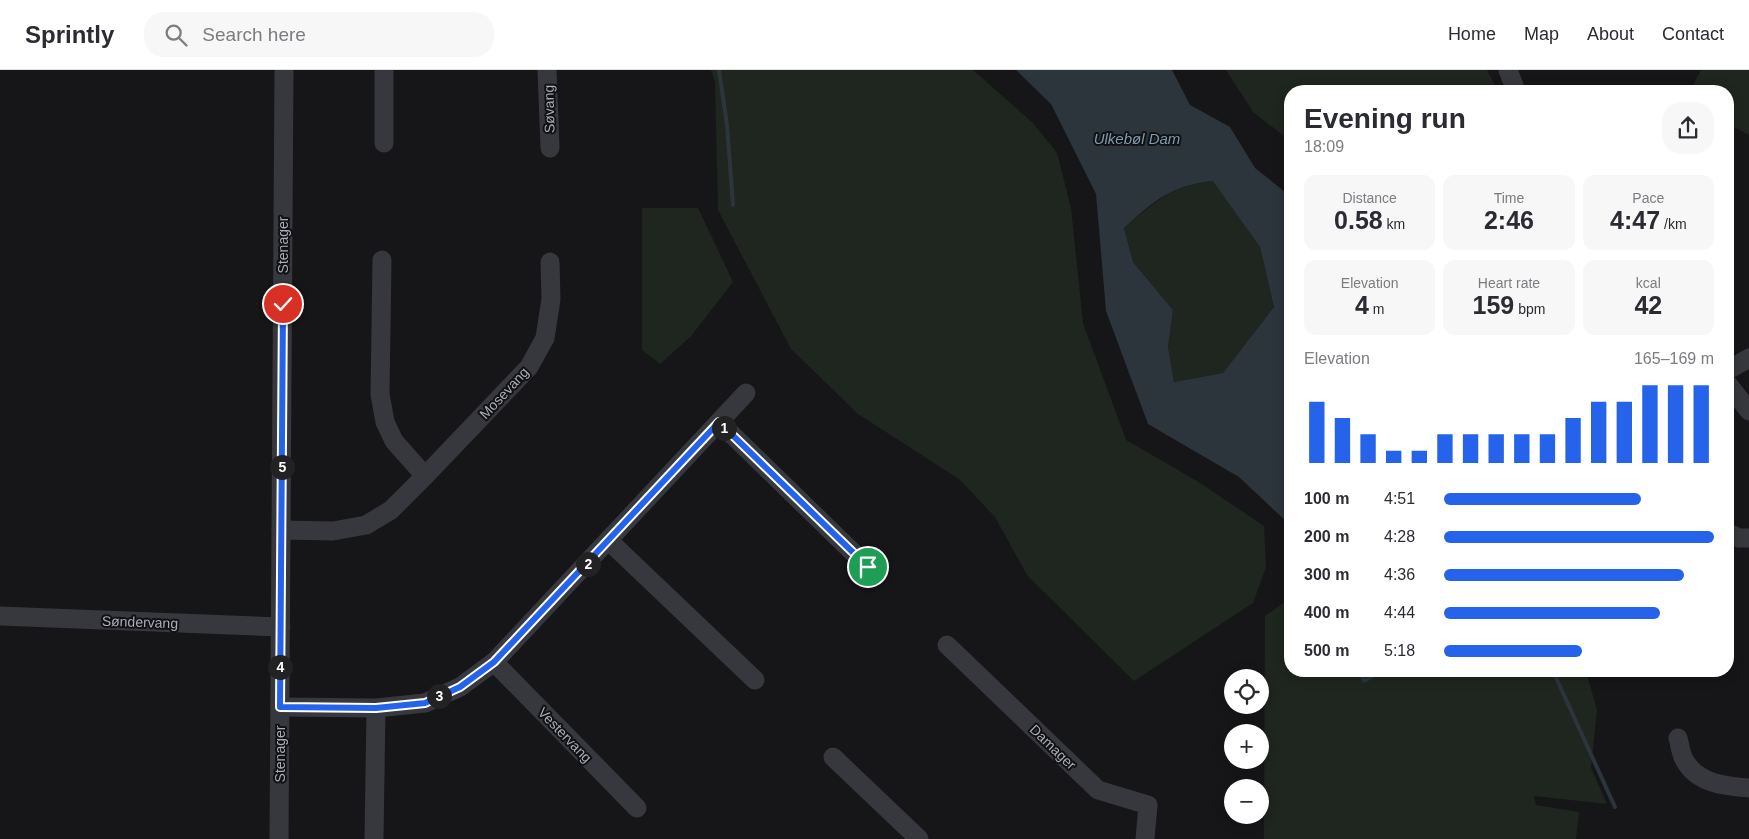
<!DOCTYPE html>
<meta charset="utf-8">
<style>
:root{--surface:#fff;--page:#f7f7f7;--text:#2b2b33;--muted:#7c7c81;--line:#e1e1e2;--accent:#2563eb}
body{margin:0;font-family:Arial,sans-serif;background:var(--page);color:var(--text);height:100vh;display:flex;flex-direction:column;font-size:19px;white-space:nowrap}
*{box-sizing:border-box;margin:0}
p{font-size:16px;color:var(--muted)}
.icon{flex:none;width:28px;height:28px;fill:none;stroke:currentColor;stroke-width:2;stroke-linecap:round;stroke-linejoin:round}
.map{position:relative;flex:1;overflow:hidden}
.panel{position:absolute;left:1284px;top:15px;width:450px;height:592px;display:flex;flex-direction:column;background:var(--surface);border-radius:20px;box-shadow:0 2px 12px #0003}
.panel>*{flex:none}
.fabs{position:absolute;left:1224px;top:599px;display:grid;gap:10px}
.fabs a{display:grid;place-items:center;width:45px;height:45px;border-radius:50%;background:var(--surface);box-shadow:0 2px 12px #0003;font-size:25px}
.pin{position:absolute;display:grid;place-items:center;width:42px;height:42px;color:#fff;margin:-21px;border:2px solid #fff;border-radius:50%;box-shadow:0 1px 5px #0007}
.km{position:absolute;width:25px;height:25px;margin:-12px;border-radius:50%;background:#222;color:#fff;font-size:14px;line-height:25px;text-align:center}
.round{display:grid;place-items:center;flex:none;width:52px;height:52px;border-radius:20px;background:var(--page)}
.summary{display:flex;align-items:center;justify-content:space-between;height:85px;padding:0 20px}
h1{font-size:28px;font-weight:700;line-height:38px}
.stats{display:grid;grid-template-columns:repeat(3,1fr);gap:8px;height:85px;padding:5px 20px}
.stats div{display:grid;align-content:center;border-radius:12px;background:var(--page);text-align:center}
.stats b{font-size:25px;font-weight:700}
.stats small{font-size:14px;font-weight:400}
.stats p{font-size:14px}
.chart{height:140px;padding:10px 20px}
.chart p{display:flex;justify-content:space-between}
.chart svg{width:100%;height:90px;margin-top:5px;stroke:var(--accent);stroke-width:6}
ul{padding:0 20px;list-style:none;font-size:16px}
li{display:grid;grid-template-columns:80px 60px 1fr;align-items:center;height:38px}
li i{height:12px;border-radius:6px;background:var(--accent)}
header{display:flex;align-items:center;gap:30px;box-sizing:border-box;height:70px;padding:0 25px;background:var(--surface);border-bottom:1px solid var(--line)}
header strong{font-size:24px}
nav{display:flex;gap:28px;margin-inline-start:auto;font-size:18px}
.search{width:350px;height:45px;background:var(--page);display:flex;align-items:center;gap:12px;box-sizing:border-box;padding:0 18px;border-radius:20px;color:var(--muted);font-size:19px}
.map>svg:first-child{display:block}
</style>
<header>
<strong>Sprintly</strong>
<div class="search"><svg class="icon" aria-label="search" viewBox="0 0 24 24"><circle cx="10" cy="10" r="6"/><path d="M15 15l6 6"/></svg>Search here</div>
<nav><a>Home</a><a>Map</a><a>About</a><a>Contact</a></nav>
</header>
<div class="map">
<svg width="1749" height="769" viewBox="0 0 1749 769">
<rect width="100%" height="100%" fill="#161618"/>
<!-- green -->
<g fill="#1e261f">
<polygon points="711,0 973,0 1033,53 1057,83 1071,138 1083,253 1126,370 1197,411 1264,456 1266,497 1253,533 1134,611 1027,505 995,447 959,409 858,344 791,279 718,140 715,12"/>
<polygon points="1226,0 1487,0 1498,21 1290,21 1290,71 1253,42"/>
<polygon points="1701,0 1749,0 1749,65 1728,54 1728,21 1690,21"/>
<path d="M 1214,111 L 1260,177 L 1274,237 L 1223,303 L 1174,312 L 1168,277 L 1173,240 L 1133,192 L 1124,158 C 1157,131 1169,116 1214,111 Z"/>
<polygon points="642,138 698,138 733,212 691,266 660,294 642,280"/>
<polygon points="1290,528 1290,601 1586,601 1597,640 1591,698 1607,734 1534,726 1536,735 1579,742 1576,769 1264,769 1265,546"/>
</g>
<!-- water -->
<path fill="#2c353c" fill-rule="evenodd" d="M 1016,0 L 1172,0 L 1190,35 L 1230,57 L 1255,98 L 1290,126 L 1290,455 L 1239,407 L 1148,354 L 1106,241 L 1096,124 L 1051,34 ZM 1213,111 L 1260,177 L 1274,237 L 1223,303 L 1174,312 L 1168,277 L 1173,240 L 1133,192 L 1124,158 C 1155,130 1170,116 1213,111 Z"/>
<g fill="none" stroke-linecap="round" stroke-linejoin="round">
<!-- stream -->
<g stroke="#2c353c" stroke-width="4">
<polyline points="719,0 727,55 733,135"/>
<polyline points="1360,601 1364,611 1381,601"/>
<polyline points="1553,601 1615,737"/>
</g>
<!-- minor -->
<g stroke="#37383d" stroke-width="19">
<polyline points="547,0 550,78"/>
<polyline points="1508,0 1516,21"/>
<polyline points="384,73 384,0"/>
<polyline points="382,190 380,324 385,352 394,371 425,406"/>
<polyline points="1728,300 1749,288"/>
<polyline points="1728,314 1749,341"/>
<polyline points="719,352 868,497"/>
<polyline points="281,460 333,461 366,455 391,440 425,406 529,297 545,268 551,229 550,192"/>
<polyline points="1728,463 1739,468 1749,468"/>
<polyline points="609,471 755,610"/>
<polyline points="0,546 281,557"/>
<polyline points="947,575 1098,720 1148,735 1145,769"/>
<polyline points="494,592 637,738"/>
<polyline points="280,637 376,638 425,633 460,617 494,592 746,323"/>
<path d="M 1678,668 C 1680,675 1681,685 1685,691 C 1698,714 1726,716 1749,718"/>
<polyline points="833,687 919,769"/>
<polyline points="279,769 284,0"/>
<polyline points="374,769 376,638"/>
</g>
</g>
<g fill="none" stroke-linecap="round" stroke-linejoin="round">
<!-- route casing -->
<g stroke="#fff" stroke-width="10">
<polyline id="route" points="283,234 280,637 376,638 425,633 460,617 494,592 719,352 868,497"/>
</g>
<!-- route -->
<use href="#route" stroke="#2563eb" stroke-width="6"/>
</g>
<g text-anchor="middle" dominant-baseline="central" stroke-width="4" stroke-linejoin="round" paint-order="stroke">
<!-- street labels -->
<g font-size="14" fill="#a8adb8" stroke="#111113">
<text transform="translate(549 39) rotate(-91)">Søvang</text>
<text transform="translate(283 175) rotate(-90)">Stenager</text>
<text transform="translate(504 323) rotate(-47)">Mosevang</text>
<text transform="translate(140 552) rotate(2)">Søndervang</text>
<text transform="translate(565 665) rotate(46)">Vestervang</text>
<text transform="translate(1053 677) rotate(44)">Damager</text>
<text transform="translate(280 684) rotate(-90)">Stenager</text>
</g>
<!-- water labels -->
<g font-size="15" font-style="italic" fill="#7f9bb3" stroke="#111113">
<text x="1137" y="68">Ulkebøl Dam</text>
</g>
</g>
</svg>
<div class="fabs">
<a><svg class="icon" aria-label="locate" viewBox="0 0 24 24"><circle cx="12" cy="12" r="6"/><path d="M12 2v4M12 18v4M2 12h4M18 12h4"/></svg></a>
<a>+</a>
<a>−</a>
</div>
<div class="pin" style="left:868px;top:497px;background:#1e9e55"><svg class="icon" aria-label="arrive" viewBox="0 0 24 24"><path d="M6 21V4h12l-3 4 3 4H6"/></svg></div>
<div class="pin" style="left:283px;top:234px;background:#d93025"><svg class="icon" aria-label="check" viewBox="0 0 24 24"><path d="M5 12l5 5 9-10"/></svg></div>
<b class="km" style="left:724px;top:358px">1</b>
<b class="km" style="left:588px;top:494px">2</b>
<b class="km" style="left:439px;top:626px">3</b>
<b class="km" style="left:280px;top:597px">4</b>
<b class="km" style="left:282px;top:397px">5</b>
<section class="panel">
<div class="summary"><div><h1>Evening run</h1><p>18:09</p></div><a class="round"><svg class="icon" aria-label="share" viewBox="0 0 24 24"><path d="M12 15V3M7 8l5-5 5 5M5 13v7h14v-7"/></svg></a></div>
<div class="stats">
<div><p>Distance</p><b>0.58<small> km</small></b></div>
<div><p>Time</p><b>2:46</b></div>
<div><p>Pace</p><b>4:47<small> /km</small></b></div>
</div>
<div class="stats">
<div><p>Elevation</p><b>4<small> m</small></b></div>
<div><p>Heart rate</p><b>159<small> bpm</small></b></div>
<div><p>kcal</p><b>42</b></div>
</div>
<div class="chart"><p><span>Elevation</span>165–169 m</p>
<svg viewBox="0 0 160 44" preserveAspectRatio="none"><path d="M5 44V14M15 44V22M25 44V30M35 44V38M45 44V38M55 44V30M65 44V30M75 44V30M85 44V30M95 44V30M105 44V22M115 44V14M125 44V14M135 44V6M145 44V6M155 44V6"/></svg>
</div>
<ul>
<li><b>100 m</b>4:51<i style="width:73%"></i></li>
<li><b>200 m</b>4:28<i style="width:100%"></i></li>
<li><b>300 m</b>4:36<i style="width:89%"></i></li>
<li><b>400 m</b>4:44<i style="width:80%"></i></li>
<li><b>500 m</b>5:18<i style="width:51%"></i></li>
</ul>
</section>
</div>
